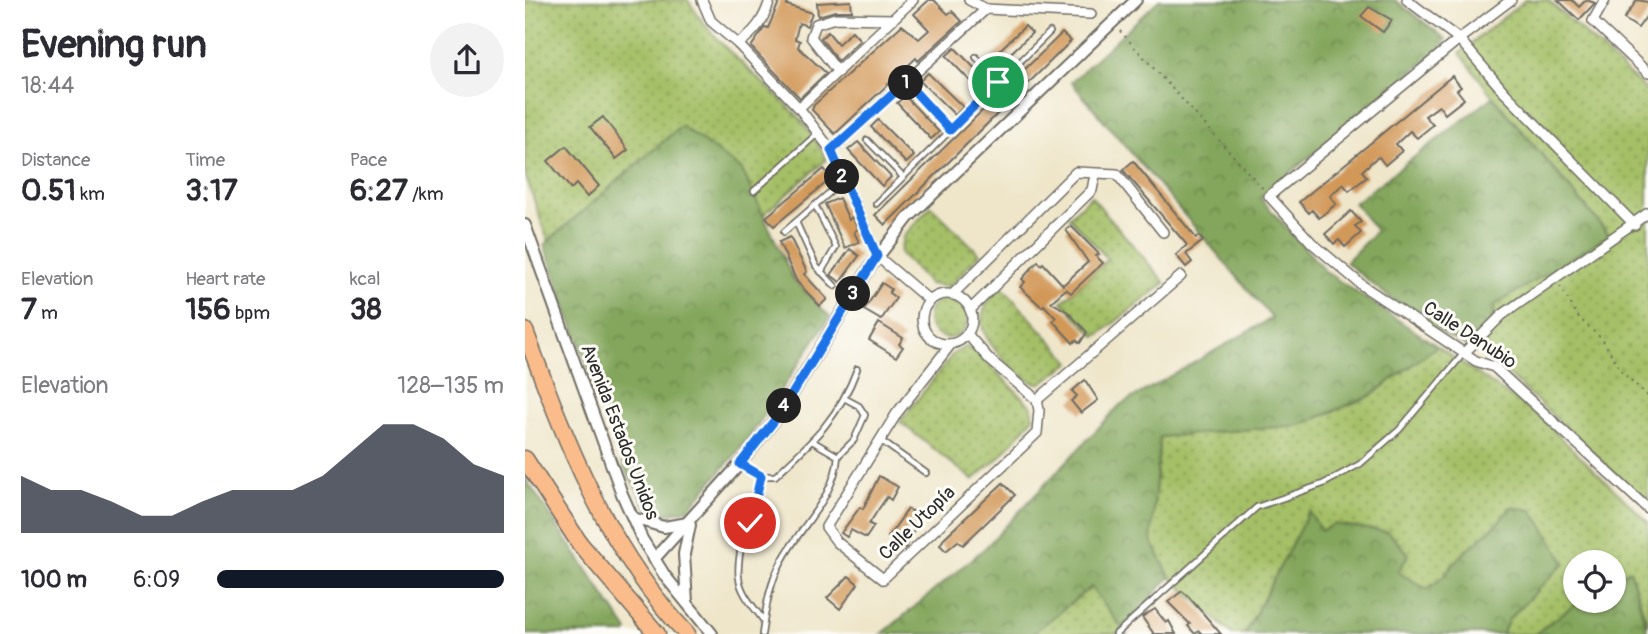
<!DOCTYPE html>
<meta charset="utf-8">
<style>
:root{--surface:#fff;--page:#f2f2f3;--text:#2b2b33;--muted:#7c7c81;--accent:#111827}
body{margin:0;font-family:Pangolin,sans-serif;background:var(--page);color:var(--text);height:100vh;display:flex;flex-direction:column;font-size:26px;white-space:nowrap}
*{box-sizing:border-box;margin:0}
p{font-size:23px;color:var(--muted)}
.icon{flex:none;width:38px;height:38px;fill:none;stroke:currentColor;stroke-width:2;stroke-linecap:round;stroke-linejoin:round}
.map{position:relative;flex:1;overflow:hidden}
.side{display:flex;flex-direction:column;background:var(--surface);width:525px}
.side>*{flex:none}
.controls{position:absolute;left:1038px;top:550px;display:grid;gap:14px}
.controls a{display:grid;place-items:center;width:63px;height:63px;border-radius:50%;background:var(--surface);box-shadow:0 2px 5px #0004;font-size:35px}
.pin{position:absolute;display:grid;place-items:center;width:60px;height:60px;color:#fff;margin:-30px;border:4px solid #fff;border-radius:50%;box-shadow:0 2px 7px #0007}
.km{position:absolute;width:35px;height:35px;margin:-18px;border-radius:50%;background:#222;color:#fff;font-size:19px;line-height:35px;text-align:center}
.round{display:grid;place-items:center;flex:none;width:74px;height:74px;border-radius:37px;background:var(--page)}
.headline{display:flex;align-items:center;justify-content:space-between;height:119px;padding:0 21px}
h1{font-size:38px;font-weight:700;line-height:52px}
.stats{display:grid;grid-template-columns:repeat(3,1fr);gap:10px;height:119px;padding:7px 21px}
.stats div{display:grid;align-content:center}
.stats b{font-size:30px;font-weight:700}
.stats small{font-size:19px;font-weight:400}
.stats p{font-size:19px}
.chart{height:196px;padding:14px 21px}
.chart p{display:flex;justify-content:space-between}
.chart svg{width:100%;height:126px;margin-top:7px;fill:var(--accent);opacity:.7}
ul{padding:0 21px;list-style:none;font-size:23px}
li{display:grid;grid-template-columns:112px 84px 1fr;align-items:center;height:52px}
li i{height:18px;border-radius:9px;background:var(--accent)}
main{display:flex;flex:1;min-height:0}
.map>svg:first-child{display:block}
</style>
<main>
<section class="side">
<div class="headline"><div><h1>Evening run</h1><p>18:44</p></div><a class="round"><svg class="icon" aria-label="share" viewBox="0 0 24 24"><path d="M12 15V3M7 8l5-5 5 5M5 13v7h14v-7"/></svg></a></div>
<div class="stats">
<div><p>Distance</p><b>0.51<small> km</small></b></div>
<div><p>Time</p><b>3:17</b></div>
<div><p>Pace</p><b>6:27<small> /km</small></b></div>
</div>
<div class="stats">
<div><p>Elevation</p><b>7<small> m</small></b></div>
<div><p>Heart rate</p><b>156<small> bpm</small></b></div>
<div><p>kcal</p><b>38</b></div>
</div>
<div class="chart"><p><span>Elevation</span>128–135 m</p>
<svg viewBox="0 0 160 44" preserveAspectRatio="none"><path d="M0 44V24L10 29L20 29L30 33L40 38L50 38L60 33L70 29L80 29L90 29L100 24L110 15L120 6L130 6L140 11L150 20L160 24V44z"/></svg>
</div>
<ul>
<li><b>100 m</b>6:09<i style="width:100%"></i></li>
</ul>
</section>
<div class="map">
<svg width="1123" height="634" viewBox="0 0 1123 634">
<defs>
<pattern id="grass-dots" width="8" height="8" patternUnits="userSpaceOnUse" patternTransform="scale(1.75)"><rect width="8" height="8" fill="#a4bf66"/><path d="M2 2h.1M6 6h.1" fill="none" stroke="#869b54" stroke-width="1.8" stroke-linecap="round"/></pattern>
<pattern id="forest-crowns" width="20" height="18" patternUnits="userSpaceOnUse" patternTransform="scale(1.75)"><rect width="20" height="18" fill="#83a65b"/><path d="M2 6a3 3 0 1 1 6 0M12 15a3 3 0 1 1 6 0" fill="none" stroke="#6b874b"/></pattern>
</defs>
<rect width="100%" height="100%" fill="#fdfcf7"/>
<filter id="ink" filterUnits="userSpaceOnUse"><feTurbulence type="fractalNoise" baseFrequency=".0143" numOctaves="2"/><feDisplacementMap in="SourceGraphic" scale="14" xChannelSelector="R" yChannelSelector="G"/><feConvolveMatrix kernelMatrix="1 2 1 2 8 2 1 2 1" color-interpolation-filters="sRGB"/></filter>
<filter id="wash" filterUnits="userSpaceOnUse"><feTurbulence type="fractalNoise" baseFrequency=".00686" numOctaves="4" result="noise"/><feDisplacementMap in="SourceGraphic" scale="28" xChannelSelector="R" yChannelSelector="G"/><feGaussianBlur stdDeviation="1.57" result="paint"/><feColorMatrix in="noise" values="0 0 0 0 0 0 0 0 0 0 0 0 0 0 0 0 0 1.4 0 .05"/><feComposite in="paint" operator="in"/></filter>
<g filter="url(#wash)">
<rect width="100%" height="100%" fill="#efe6ca"/>
<!-- grass -->
<g fill="url(#grass-dots)" stroke="#687548" stroke-width="2">
<path d="M 0,0 L 163,0 C 191,47 233,75 271,114 C 283,126 292,144 302,159 L 238,215 L 217,170 L 156,126 L 23,241 L 0,174 Z"/>
<polygon points="1000,0 1023,0 1123,92 1123,504 959,352 970,305 1084,234 965,93 935,53"/>
<polygon points="566,196 640,283 571,337 537,302 583,259 544,217"/>
<polygon points="406,206 455,254 424,287 404,284 375,253 378,237"/>
<path d="M 475,285 L 546,362 L 516,383 C 498,386 458,342 457,324 C 456,309 467,296 475,285 Z"/>
<circle cx="423" cy="318" r="20"/>
<path d="M 912,346 L 1012,415 L 1123,522 L 1123,626 L 1105,570 L 1089,580 L 1088,562 L 1050,562 L 1050,600 L 1056,600 L 1010,634 L 977,634 L 983,619 L 1040,562 L 986,507 C 969,529 962,533 942,550 C 924,565 926,575 902,589 L 796,531 L 784,512 L 720,634 L 707,634 L 645,577 L 626,540 L 635,437 L 775,425 L 845,396 Z"/>
<polygon points="440,347 452,352 507,407 508,418 476,456 448,480 375,422 428,354"/>
<polygon points="566,587 597,628 592,634 507,634"/>
</g>
<!-- forest -->
<g fill="url(#forest-crowns)" stroke="#576843" stroke-width="2">
<polygon points="634,0 870,0 921,39 916,48 735,198 801,272 912,346 845,396 775,425 635,437 626,540 645,577 598,628 602,634 592,634 597,628 566,587 507,634 357,634 460,548 595,405 747,318 546,82"/>
<path d="M 968,97 L 1084,235 L 970,305 L 959,352 C 915,339 856,292 821,262 L 851,231 L 829,203 Z"/>
<polygon points="156,126 217,170 269,280 305,317 221,442 163,509 141,515 122,509 99,467 19,245"/>
<polygon points="0,478 103,631 100,634 0,634"/>
<path d="M 986,507 L 1007,510 L 1040,562 L 984,619 L 977,634 L 720,634 L 784,511 L 796,531 L 809,524 L 863,532 L 884,554 L 873,572 L 902,589 C 924,576 925,565 942,550 C 962,533 969,529 986,507 Z"/>
<polygon points="1105,570 1123,634 1010,634 1056,600 1088,600 1089,580"/>
</g>
<g id="blocks">
<!-- building -->
<g fill="#d29858">
<polygon points="255,0 263,0 262,5 287,13 282,26 274,23 270,39 275,41 273,47 301,73 275,98 226,47 240,27 243,28"/>
<polygon points="404,0 409,0 423,14 427,11 437,21 393,61 391,58 310,134 287,110 289,105 377,25 394,39 404,30 389,14"/>
<polygon points="1033,0 1047,0 1054,7 1061,0 1070,3 1054,20"/>
<polygon points="1112,0 1123,2 1123,14 1113,28 1099,19"/>
<polygon points="326,1 327,11 310,11 293,16 292,3"/>
<polygon points="844,7 867,20 858,32 836,16"/>
<polygon points="500,26 507,33 471,67 464,60"/>
<polygon points="327,31 335,40 313,61 296,38 303,32 313,44"/>
<polygon points="537,33 546,41 360,225 350,215"/>
<polygon points="430,48 464,83 455,91 421,56"/>
<polygon points="403,73 438,107 430,115 395,81"/>
<polygon points="927,76 936,87 932,90 939,99 920,114 914,106 900,116 908,125 892,138 885,131 871,144 877,151 860,165 854,157 850,159 837,171 842,177 824,191 818,184 805,196 811,204 794,218 787,210 784,213 774,202"/>
<polygon points="380,96 414,132 406,139 372,103"/>
<polygon points="78,117 103,150 91,159 65,127"/>
<polygon points="353,120 389,156 381,163 346,127"/>
<polygon points="333,142 366,177 357,186 323,150"/>
<polygon points="41,146 74,186 62,197 51,184 46,189 23,161"/>
<polygon points="608,161 671,238 674,236 678,241 661,254 667,262 661,267 651,255 662,245 598,170"/>
<polygon points="299,169 307,178 249,226 241,217"/>
<polygon points="314,198 324,220 327,217 333,229 329,232 334,242 320,248 300,204"/>
<polygon points="826,211 836,222 830,226 836,233 820,247 814,240 809,244 800,234"/>
<polygon points="546,226 574,254 571,256 578,263 546,293 541,289 526,302 543,312 562,332 555,343 551,340 548,343 528,321 531,318 519,305 517,307 495,287 500,282 497,279 513,261 516,265 518,263 538,285 563,262 541,230"/>
<polygon points="265,237 282,272 279,274 302,299 295,306 272,282 254,242"/>
<polygon points="325,249 334,256 315,282 306,275"/>
<polygon points="357,283 366,289 364,293 371,298 356,320 339,310"/>
<polygon points="354,323 378,338 374,344 378,347 371,357 344,340"/>
<polygon points="560,380 573,400 556,413 546,401 552,396 547,391"/>
<polygon points="354,476 373,487 366,500 362,497 353,510 344,524 349,526 341,538 326,530 322,537 316,533 335,507 338,509"/>
<polygon points="478,483 490,495 438,545 433,541 421,551 415,545 420,537"/>
<polygon points="383,509 396,516 380,548 363,537"/>
<polygon points="324,576 333,584 315,609 302,598"/>
<polygon points="657,591 663,596 696,634 677,634 674,631 670,634 663,626 665,624 643,602"/>
<polygon points="630,609 641,623 644,621 651,634 629,634 617,617"/>
</g>
</g>
</g>
<g filter="url(#ink)">
<use href="#blocks" fill-opacity="0" stroke="#706c63" stroke-width="2"/>
<g fill="none" stroke-linecap="round" stroke-linejoin="round">
<!-- service casing -->
<g stroke="#706c63" stroke-width="8">
<g id="service">
<polyline points="451,57 473,82"/>
<polyline points="381,83 425,130"/>
<polyline points="342,140 378,177"/>
<polyline points="229,191 292,134"/>
<polyline points="351,204 525,32"/>
<polyline points="290,205 311,247 296,272"/>
<polyline points="271,222 291,266 310,286"/>
<polyline points="259,232 318,181"/>
<polyline points="355,440 401,473"/>
<polyline points="313,456 329,440 340,415 334,406 321,399"/>
<path d="M 216,465 L 236,476 L 250,476 C 287,442 314,418 332,369"/>
<path d="M 236,476 C 229,503 210,552 214,578 C 216,594 229,607 238,620"/>
<path d="M 237,634 C 241,608 244,584 257,561 C 275,526 310,498 313,456 L 287,441"/>
<polyline points="591,634 732,507 798,484 835,464 874,430 939,353"/>
</g>
</g>
<!-- minor casing -->
<g stroke="#706c63" stroke-width="12">
<g id="minor">
<polyline points="177,0 186,21 213,44 274,108 306,150"/>
<polyline points="444,0 461,9"/>
<polyline points="882,0 934,39 744,196 787,243 838,286 951,361 969,367 1123,509"/>
<polyline points="986,0 934,39 980,93 1110,225"/>
<polyline points="1080,0 1068,21 1123,73"/>
<path d="M 213,44 C 230,32 239,20 245,0"/>
<polyline points="313,72 286,37 291,24 310,18 368,19"/>
<polyline points="274,108 388,0"/>
<circle cx="422" cy="319" r="25"/>
<polyline points="427,295 551,172 592,174 638,232"/>
<polyline points="405,301 352,256 306,150 461,9 566,14"/>
<polyline points="445,310 567,190 570,175"/>
<polyline points="426,344 372,413 301,527 312,542 358,579 512,433 514,410 512,400 465,360 442,334"/>
<polyline points="939,353 977,315 1123,213"/>
<polyline points="512,400 656,276"/>
</g>
</g>
<!-- tertiary casing -->
<g stroke="#706c63" stroke-width="14">
<g id="tertiary">
<polyline points="0,225 97,494 117,539 140,576 187,634"/>
<polyline points="108,518 139,527 163,523"/>
<polyline points="129,559 215,464 256,412 345,267 383,218 611,0"/>
<polyline points="162,602 159,554 165,525"/>
</g>
</g>
<!-- trunk casing -->
<g stroke="#706c63" stroke-width="19">
<g id="trunk">
<path d="M 0,331 C 40,439 81,549 162,634"/>
<polyline points="0,459 55,544 132,634"/>
</g>
</g>
<!-- path -->
<g stroke="#706c63" stroke-width="2" stroke-dasharray="2 5" stroke-linecap="butt">
<polyline points="595,31 739,190"/>
<polyline points="1035,286 1054,318 1077,339 1097,372 1123,396"/>
</g>
<!-- service -->
<use href="#service" stroke="#fff" stroke-width="4.5"/>
<!-- minor -->
<use href="#minor" stroke="#fff" stroke-width="9"/>
<!-- tertiary -->
<use href="#tertiary" stroke="#fff" stroke-width="10"/>
<!-- trunk -->
<use href="#trunk" stroke="#fabc8b" stroke-width="16"/>
</g>
</g>
<g fill="none" stroke-linecap="round" stroke-linejoin="round" filter="url(#ink)">
<!-- route casing -->
<g stroke="#fff" stroke-width="14">
<polyline id="route" points="225,523 236,476 215,464 256,412 352,256 306,150 381,82 425,130 473,82"/>
</g>
<!-- route -->
<use href="#route" stroke="#1a73e8" stroke-width="9"/>
</g>
<g text-anchor="middle" dominant-baseline="central" stroke-width="6" stroke-linejoin="round" paint-order="stroke">
<!-- street labels -->
<g font-size="19" fill="#2b2b2b" stroke="#fdfcf7">
<text transform="translate(945 335) rotate(33)">Calle Danubio</text>
<text transform="translate(95 432) rotate(69)">Avenida Estados Unidos</text>
<text transform="translate(392 523) rotate(-44)">Calle Utopía</text>
</g>
</g>
</svg>
<div class="controls">
<a><svg class="icon" aria-label="locate" viewBox="0 0 24 24"><circle cx="12" cy="12" r="6"/><path d="M12 2v4M12 18v4M2 12h4M18 12h4"/></svg></a>
</div>
<div class="pin" style="left:473px;top:82px;background:#1e9e55"><svg class="icon" aria-label="arrive" viewBox="0 0 24 24"><path d="M6 21V4h12l-3 4 3 4H6"/></svg></div>
<div class="pin" style="left:225px;top:523px;background:#d93025"><svg class="icon" aria-label="check" viewBox="0 0 24 24"><path d="M5 12l5 5 9-10"/></svg></div>
<b class="km" style="left:381px;top:83px">1</b>
<b class="km" style="left:317px;top:177px">2</b>
<b class="km" style="left:328px;top:294px">3</b>
<b class="km" style="left:259px;top:406px">4</b>
</div>
</main>
